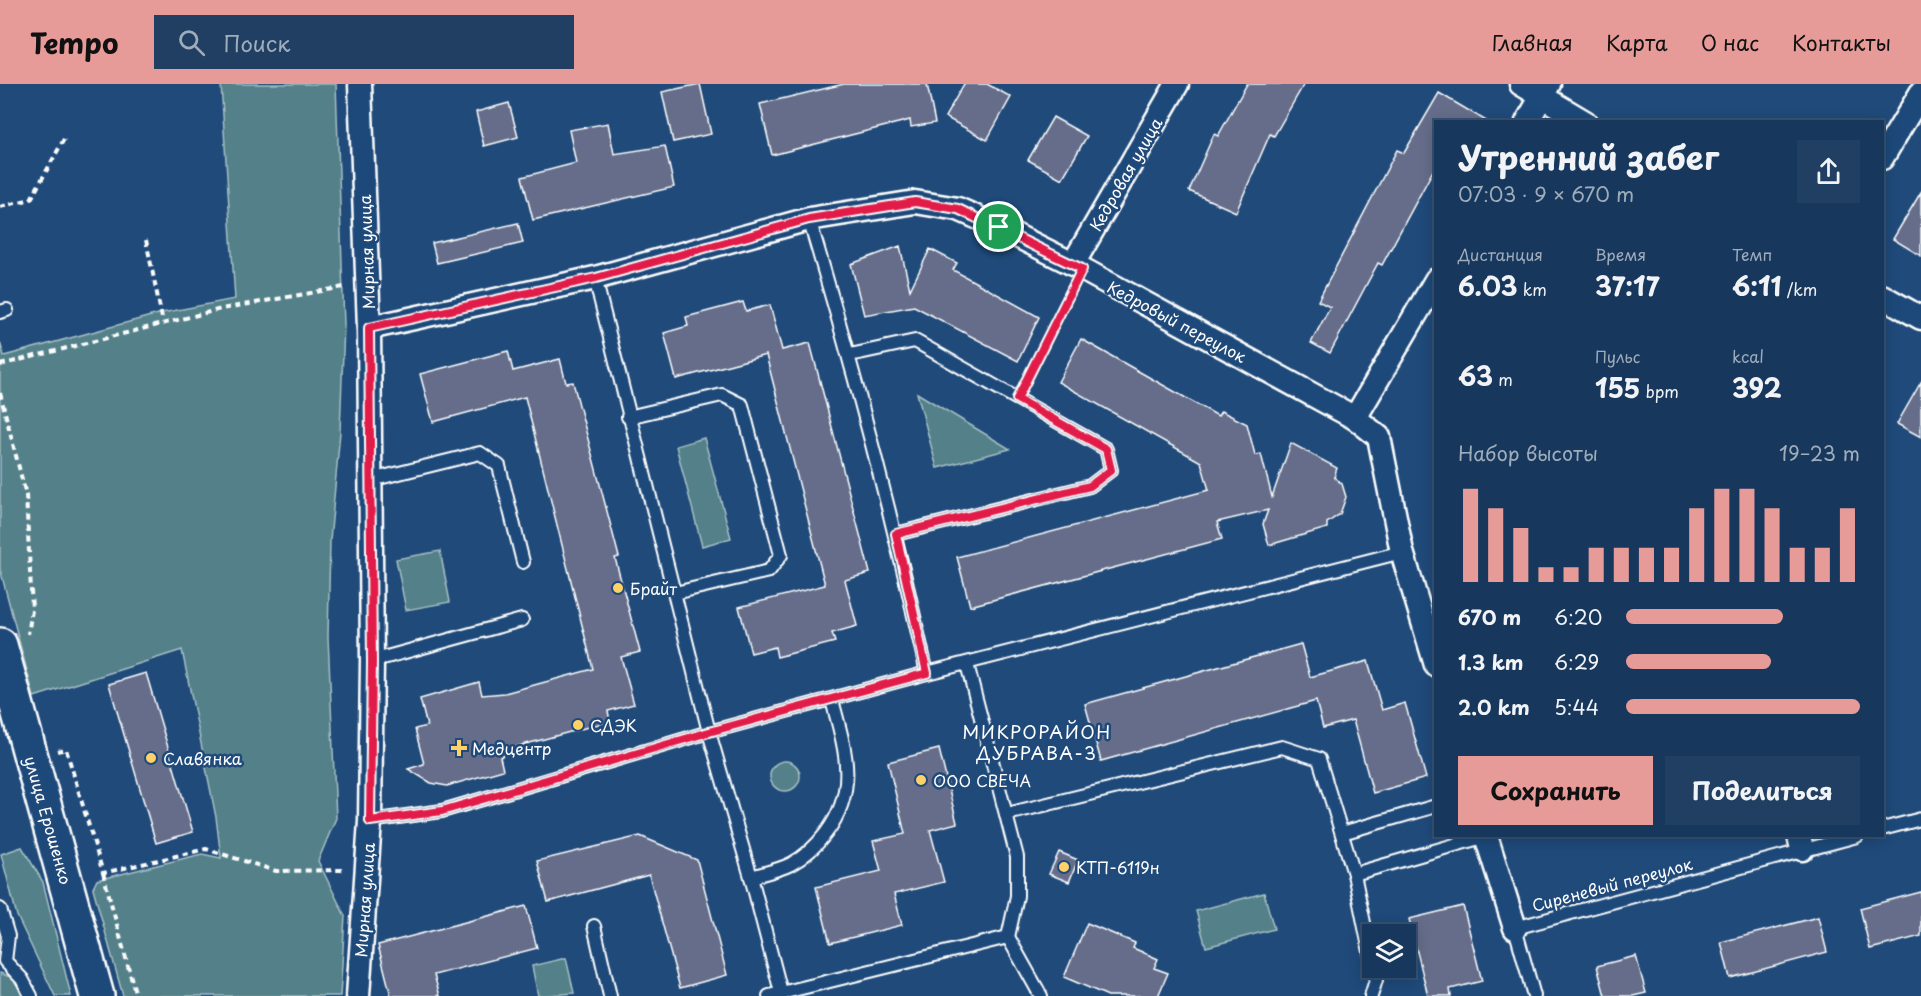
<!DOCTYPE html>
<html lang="ru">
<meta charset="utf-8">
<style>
:root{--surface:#17385c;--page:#203f62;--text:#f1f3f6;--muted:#9eacbb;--line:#365272;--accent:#e69b98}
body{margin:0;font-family:"Playpen Sans",sans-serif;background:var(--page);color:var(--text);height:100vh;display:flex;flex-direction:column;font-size:22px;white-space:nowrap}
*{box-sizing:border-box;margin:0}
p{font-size:20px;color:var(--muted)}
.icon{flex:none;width:33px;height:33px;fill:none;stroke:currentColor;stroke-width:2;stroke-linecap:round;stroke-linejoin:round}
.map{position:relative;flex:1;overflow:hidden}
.drawer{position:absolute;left:1434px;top:36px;width:450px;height:717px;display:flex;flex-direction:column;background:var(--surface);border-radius:0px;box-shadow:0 3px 15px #0003,0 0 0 2px var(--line)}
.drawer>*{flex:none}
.controls{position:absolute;left:1362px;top:840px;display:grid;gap:12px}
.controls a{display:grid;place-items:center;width:54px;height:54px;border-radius:0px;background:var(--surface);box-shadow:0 3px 15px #0003,0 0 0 2px var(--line);font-size:30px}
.pin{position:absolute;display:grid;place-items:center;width:51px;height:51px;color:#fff;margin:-26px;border:3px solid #fff;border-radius:50%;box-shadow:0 2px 6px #0007}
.round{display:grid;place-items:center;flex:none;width:63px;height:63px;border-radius:0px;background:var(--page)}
.headline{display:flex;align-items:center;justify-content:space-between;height:102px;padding:0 24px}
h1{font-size:33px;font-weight:700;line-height:45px}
.metrics{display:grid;grid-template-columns:repeat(3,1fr);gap:9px;height:102px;padding:6px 24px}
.metrics div{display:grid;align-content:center}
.metrics b{font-size:26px;font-weight:700}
.metrics small{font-size:16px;font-weight:400}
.metrics p{font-size:16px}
.chart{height:168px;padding:12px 24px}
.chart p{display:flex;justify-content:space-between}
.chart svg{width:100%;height:108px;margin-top:6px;stroke:var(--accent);stroke-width:6}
.button{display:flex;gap:12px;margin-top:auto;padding:12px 24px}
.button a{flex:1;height:69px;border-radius:0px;background:var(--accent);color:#111;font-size:24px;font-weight:700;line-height:69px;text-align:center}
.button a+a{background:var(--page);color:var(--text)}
ul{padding:0 24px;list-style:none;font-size:20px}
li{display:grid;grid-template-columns:96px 72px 1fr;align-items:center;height:45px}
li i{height:15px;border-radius:8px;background:var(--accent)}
header{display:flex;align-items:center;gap:36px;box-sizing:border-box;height:84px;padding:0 30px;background:var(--accent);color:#111}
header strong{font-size:28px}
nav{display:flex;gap:33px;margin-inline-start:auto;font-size:21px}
.search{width:420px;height:54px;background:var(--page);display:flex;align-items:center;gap:15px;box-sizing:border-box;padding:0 21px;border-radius:0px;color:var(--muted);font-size:22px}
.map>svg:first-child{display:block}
</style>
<header>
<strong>Tempo</strong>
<div class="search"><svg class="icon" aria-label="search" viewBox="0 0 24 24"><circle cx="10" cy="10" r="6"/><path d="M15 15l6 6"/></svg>Поиск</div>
<nav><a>Главная</a><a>Карта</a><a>О нас</a><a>Контакты</a></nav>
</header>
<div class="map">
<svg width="1921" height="912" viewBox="0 0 1921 912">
<rect width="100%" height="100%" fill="#1f4a7a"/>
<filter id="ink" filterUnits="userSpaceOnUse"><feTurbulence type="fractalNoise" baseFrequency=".0167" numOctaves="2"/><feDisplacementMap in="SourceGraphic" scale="12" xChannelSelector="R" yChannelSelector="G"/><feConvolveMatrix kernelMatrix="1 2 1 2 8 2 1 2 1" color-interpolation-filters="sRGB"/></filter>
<g filter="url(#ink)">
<!-- green -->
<g fill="#528089" stroke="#a8c0c4" stroke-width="1.5">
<polygon points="221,0 336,0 344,241 340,348 330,457 328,553 336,734 318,777 345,832 340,912 123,912 93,804 97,796 202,770 221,774 216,733 182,566 34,613 0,485 0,258 4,272 162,229 235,215"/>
<polygon points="917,309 1010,365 937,384"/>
<polygon points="704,354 731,454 702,462 676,362"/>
<polygon points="440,467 450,518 406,526 396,475"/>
<circle cx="785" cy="692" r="15"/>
<polygon points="22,763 43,798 71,912 55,912 17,832 1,770"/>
<polygon points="1264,809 1274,845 1206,863 1196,827"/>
<polygon points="566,874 574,909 538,912 532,882"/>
<polygon points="0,889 15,895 22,912 0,912"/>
</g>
<!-- building -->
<g fill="#656d8a" stroke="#fff" stroke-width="1.5">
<polygon points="700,0 711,50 673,58 662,8"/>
<polygon points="844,0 927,0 935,39 911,43 910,36 772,71 760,20"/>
<polygon points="964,0 987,0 1011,13 987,56 945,33"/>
<polygon points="1247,0 1304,0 1274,52 1270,50 1236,128 1189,107 1214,50 1218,52"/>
<polygon points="1439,9 1488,38 1436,38 1436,81 1382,181 1378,179 1330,269 1311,259 1330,223 1318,217 1397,66 1404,69"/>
<polygon points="509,19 518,53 484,62 476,28"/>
<polygon points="1053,33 1087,52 1062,95 1028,76"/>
<polygon points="608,39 614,70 665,62 674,103 533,136 522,93 576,79 569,46"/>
<polygon points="1921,108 1921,172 1893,155"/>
<polygon points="518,139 523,159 437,179 432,159"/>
<polygon points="900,162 910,206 930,165 957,179 953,186 1039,233 1018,277 914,222 864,231 851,180"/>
<polygon points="743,218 746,227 770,221 782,266 810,259 870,489 845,496 857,542 832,549 835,558 777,573 775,563 751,569 739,523 825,501 766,271 676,295 664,249 688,242 686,233"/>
<polygon points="1081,255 1218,332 1221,327 1247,340 1255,371 1261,370 1272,413 1291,359 1337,384 1334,393 1342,400 1346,413 1340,430 1327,439 1327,444 1269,461 1263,440 1268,426 1217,438 1222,455 970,522 957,473 1209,406 1201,378 1058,298"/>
<polygon points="508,267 513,287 560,275 566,299 573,298 619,473 615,474 640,568 621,573 634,620 608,627 610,637 519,662 500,673 503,686 447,702 431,699 408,685 424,680 415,645 427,642 420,615 479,598 482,611 505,609 593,585 525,313 433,338 420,290"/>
<polygon points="1921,298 1921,353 1897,340"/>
<polygon points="1301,560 1310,593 1368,577 1382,626 1405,619 1426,694 1373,709 1353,636 1323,644 1316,617 1101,677 1085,620"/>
<polygon points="146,589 193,748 156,759 109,600"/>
<polygon points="939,665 957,739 930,746 944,798 894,810 902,841 830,859 816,803 881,787 873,757 905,750 888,678"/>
<polygon points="640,752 697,776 727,891 680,904 649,791 548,818 537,777"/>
<polygon points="1059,768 1078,776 1069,798 1049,790"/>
<polygon points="1921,808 1921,852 1870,865 1860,824"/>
<polygon points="526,822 537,864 434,891 440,912 391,912 378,861"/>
<polygon points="1463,822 1482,897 1450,905 1451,912 1428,912 1409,835"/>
<polygon points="1818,833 1827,868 1730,894 1721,858"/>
<polygon points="1087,839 1135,859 1133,864 1158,875 1154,884 1168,889 1158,912 1108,912 1064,893"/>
<polygon points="1636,872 1646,909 1633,912 1605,912 1597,882"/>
</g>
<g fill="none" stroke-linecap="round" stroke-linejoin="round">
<!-- lane casing -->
<g stroke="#fff" stroke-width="16">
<g id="lane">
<path d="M 809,135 C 854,285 893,436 927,589"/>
<polyline points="595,194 709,648 751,793 782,912"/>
<polyline points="0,228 7,226"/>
<polyline points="850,271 915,257 1106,365 1111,386 1090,402 896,450"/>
<polyline points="628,333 722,311 742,321 781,471 769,487 675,509"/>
<polyline points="371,396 480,369 499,382 523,478"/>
<polyline points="372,577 522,536"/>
<polyline points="1007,730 1282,663 1319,675 1354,790"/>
<polyline points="370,737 442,727 709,648 927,589 1402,468"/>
<polyline points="1882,745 1921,735"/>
<polyline points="1342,749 1436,722"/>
<path d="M 751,793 C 764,789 779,786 791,780 C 804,773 817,761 826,749 C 859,705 845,665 832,616"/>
<polyline points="0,825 8,852 5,877 22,895 31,912"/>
<polyline points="594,842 610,912"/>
<polyline points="1008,853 1041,912"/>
<polyline points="1372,878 1354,790 1486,752"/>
<polyline points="769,912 1008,853 1017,812 1017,773 967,580"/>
<polyline points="1371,912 1376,896 1374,884"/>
<polyline points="1534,912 1515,844 1857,752"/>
</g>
</g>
<!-- street casing -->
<g stroke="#fff" stroke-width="27">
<g id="street">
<polyline points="1521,0 1585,38"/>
<polyline points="1527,38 1549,0"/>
<polyline points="1882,74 1921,9"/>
<polyline points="1073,180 1177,0"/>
<polyline points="1436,196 1355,334 1379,353 1402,468 1436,581"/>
<polyline points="1882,212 1921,234"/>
<polyline points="369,244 595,194 809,135 915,118 958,125 999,143 1073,180 1355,334"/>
<polyline points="1486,752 1515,844"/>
<polyline points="1799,752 1802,765"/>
<polyline points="358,912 370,737 372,577 369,244 360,0"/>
</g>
</g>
<!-- secondary casing -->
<g stroke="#fff" stroke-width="38">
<polyline id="secondary" points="0,561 97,912"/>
</g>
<!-- path -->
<g stroke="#fff" stroke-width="4" stroke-dasharray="6 4.5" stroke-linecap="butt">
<polyline points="0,123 31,115 64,55"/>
<polyline points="146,156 163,239"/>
<polyline points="0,281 221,225 344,203"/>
<polyline points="1025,300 1073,205"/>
<polyline points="0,309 26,411 32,526 28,550"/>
<polyline points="57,667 66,665 103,789 206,765 276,787 344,786"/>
<polyline points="103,789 136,912"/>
</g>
<!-- lane -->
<use href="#lane" stroke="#1f4a7a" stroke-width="12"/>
<!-- street -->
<use href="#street" stroke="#1f4a7a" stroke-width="22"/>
<!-- secondary -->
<use href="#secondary" stroke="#1f4a7a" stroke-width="33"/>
</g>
</g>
<g fill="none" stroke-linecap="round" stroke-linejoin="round" filter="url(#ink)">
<!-- route casing -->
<g stroke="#fff" stroke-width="12">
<polygon id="route" points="915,118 958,125 1082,185 1017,315 1106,365 1111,386 1090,402 896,450 927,589 709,648 442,727 370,737 372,578 369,244 596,194 809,135"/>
</g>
<!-- route -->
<use href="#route" stroke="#e11d48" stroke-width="8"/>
</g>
<!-- markers -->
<g fill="#ffd166" stroke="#1f4a7a" stroke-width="2">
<circle cx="618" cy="504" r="6"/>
<circle cx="578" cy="641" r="6"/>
<path d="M456 655h6v6h6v6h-6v6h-6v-6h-6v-6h6z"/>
<circle cx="151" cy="674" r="6"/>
<circle cx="921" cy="696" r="6"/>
<circle cx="1064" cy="783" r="6"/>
</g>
<g text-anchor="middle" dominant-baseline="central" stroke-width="5" stroke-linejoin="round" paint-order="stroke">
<!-- street labels -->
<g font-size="16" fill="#fff" stroke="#1f4a7a">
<text transform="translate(1125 90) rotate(-60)">Кедровая улица</text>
<text transform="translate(366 168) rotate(-92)">Мирная улица</text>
<text transform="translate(1177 237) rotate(28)">Кедровый переулок</text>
<text transform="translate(49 736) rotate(74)">улица Ерошенко</text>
<text transform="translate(1612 800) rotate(-15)">Сиреневый переулок</text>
<text transform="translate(364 816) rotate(-86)">Мирная улица</text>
</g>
<!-- poi labels -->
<g font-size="16" fill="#fff" stroke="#1f4a7a" text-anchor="start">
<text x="630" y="504">Брайт</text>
<text x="590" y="641">СДЭК</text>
<text x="472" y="664">Медцентр</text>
<text x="163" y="674">Славянка</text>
<text x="933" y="696">ООО СВЕЧА</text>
<text x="1076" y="783">КТП-6119н</text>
</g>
<!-- neighbourhood labels -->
<g font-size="18" letter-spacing="1.5" fill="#fff" stroke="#1f4a7a">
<text x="1037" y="647">МИКРОРАЙОН<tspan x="1037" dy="21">ДУБРАВА-3</tspan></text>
</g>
</g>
</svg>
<div class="controls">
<a><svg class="icon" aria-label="layers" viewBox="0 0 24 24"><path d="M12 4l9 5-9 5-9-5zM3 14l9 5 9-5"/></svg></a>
</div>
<div class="pin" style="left:999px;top:143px;background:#1e9e55"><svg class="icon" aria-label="arrive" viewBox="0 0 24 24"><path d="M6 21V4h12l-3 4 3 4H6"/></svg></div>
<section class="drawer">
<div class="headline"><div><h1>Утренний забег</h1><p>07:03 · 9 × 670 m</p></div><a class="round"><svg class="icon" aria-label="share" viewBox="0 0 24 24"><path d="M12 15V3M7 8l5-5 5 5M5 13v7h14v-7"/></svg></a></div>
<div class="metrics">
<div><p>Дистанция</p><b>6.03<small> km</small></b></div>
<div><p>Время</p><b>37:17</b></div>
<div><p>Темп</p><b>6:11<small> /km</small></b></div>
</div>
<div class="metrics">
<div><b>63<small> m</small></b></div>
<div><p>Пульс</p><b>155<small> bpm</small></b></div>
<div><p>kcal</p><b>392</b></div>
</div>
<div class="chart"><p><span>Набор высоты</span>19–23 m</p>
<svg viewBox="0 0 160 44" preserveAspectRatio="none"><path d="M5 44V6M15 44V14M25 44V22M35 44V38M45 44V38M55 44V30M65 44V30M75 44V30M85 44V30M95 44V14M105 44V6M115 44V6M125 44V14M135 44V30M145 44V30M155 44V14"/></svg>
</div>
<ul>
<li><b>670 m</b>6:20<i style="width:67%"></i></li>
<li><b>1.3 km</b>6:29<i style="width:62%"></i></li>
<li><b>2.0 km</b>5:44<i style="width:100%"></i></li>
</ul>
<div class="button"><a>Сохранить</a><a>Поделиться</a></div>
</section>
</div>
